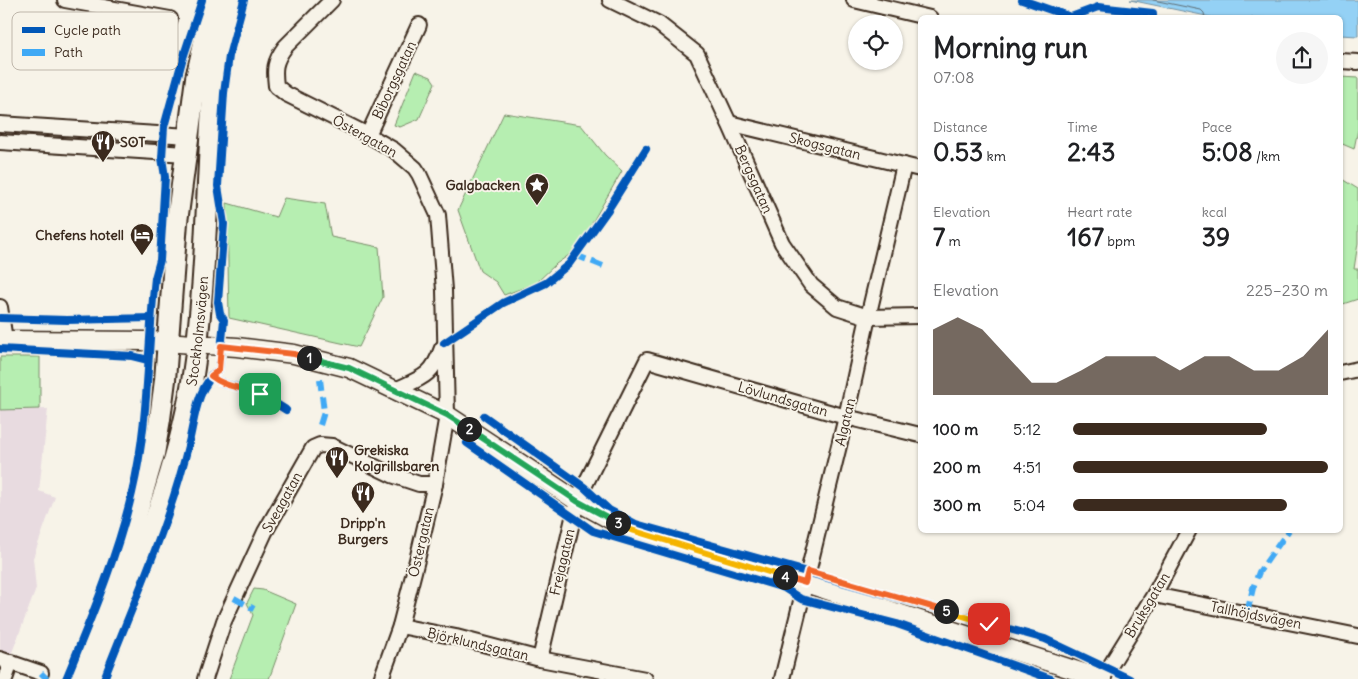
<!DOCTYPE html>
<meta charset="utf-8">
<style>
:root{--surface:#fff;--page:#f6f6f6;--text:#202124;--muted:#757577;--accent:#3b2a1e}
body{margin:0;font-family:Delius,sans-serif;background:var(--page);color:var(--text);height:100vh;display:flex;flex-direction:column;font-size:19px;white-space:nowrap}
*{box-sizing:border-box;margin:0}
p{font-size:16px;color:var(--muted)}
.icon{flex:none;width:28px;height:28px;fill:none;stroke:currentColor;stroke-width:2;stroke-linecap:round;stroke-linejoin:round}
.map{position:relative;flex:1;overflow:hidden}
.drawer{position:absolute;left:918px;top:15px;width:425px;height:518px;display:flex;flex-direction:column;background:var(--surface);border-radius:8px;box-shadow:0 1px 4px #0004}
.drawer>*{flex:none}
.buttons{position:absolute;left:848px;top:15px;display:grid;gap:10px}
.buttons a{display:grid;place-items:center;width:55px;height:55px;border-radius:50%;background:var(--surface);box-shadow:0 1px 4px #0004;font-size:25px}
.pin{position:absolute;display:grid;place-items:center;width:42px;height:42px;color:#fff;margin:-21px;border-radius:10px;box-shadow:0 2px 8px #0006}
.km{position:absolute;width:25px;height:25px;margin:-12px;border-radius:50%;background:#222;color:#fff;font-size:14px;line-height:25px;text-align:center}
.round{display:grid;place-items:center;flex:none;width:52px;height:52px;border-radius:26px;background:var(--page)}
.headline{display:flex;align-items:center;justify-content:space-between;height:85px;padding:0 15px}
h1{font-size:28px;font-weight:800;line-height:38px}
.metrics{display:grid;grid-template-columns:repeat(3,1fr);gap:8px;height:85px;padding:5px 15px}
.metrics div{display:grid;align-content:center}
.metrics b{font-size:25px;font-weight:800}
.metrics small{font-size:14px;font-weight:400}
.metrics p{font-size:14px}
.chart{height:140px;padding:10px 15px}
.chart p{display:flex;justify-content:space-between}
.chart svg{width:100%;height:90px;margin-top:5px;fill:var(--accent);opacity:.7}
ul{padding:0 15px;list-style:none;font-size:16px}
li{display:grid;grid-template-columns:80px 60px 1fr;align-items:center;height:38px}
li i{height:12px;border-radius:6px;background:var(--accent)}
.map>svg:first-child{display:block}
</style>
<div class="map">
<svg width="1358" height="679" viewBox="0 0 1358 679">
<rect width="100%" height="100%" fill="#f7f3e8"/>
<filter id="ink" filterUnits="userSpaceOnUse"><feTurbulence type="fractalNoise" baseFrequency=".02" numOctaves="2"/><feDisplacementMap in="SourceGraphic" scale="10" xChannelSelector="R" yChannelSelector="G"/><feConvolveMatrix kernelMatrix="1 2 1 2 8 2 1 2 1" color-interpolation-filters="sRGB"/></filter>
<g filter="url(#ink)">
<!-- built -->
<polygon fill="#e8dbe0" points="48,409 39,491 55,497 33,558 36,589 11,655 0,652 0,410"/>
<!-- green -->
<g fill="#b6eeb1" stroke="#788c68">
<polygon points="416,71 431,77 435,83 419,119 400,127 394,125"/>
<polygon points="1340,77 1358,78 1358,129 1354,149 1340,143"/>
<polygon points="504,113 581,125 605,155 622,171 585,235 569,255 556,264 536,283 504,295 496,282 480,271 458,210"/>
<polygon points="1340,178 1358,189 1358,243 1354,269 1358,269 1358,299 1340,305"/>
<polygon points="284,198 325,204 331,237 379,247 383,297 359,347 229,318 227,203 276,217"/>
<polygon points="0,357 40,357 40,409 0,410"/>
<polygon points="254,589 263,590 296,604 269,679 229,679 253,615 247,603"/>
</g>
<!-- water -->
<polygon fill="#94d1f5" stroke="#708e9f" points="1130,0 1358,0 1358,36 1340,35 1340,18 1211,17"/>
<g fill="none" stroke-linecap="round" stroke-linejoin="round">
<!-- shore -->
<polyline stroke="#5f6d74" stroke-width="1" points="1153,0 1201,10 1204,13 1205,18"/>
<!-- minor casing -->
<g stroke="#3b2a1e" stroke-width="18">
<g id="minor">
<polyline points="65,0 170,19"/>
<path d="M 332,0 L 285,47 C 274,62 274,69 276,86 L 286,94 L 368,135 L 394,150 L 415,168 L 419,174 L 438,215 L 444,290 L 447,415 L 435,484 L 417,560 L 400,626 L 381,679"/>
<polyline points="610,0 659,24 697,54 729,123 782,243 811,285 837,307 868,317 920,316"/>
<polyline points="854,0 930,18"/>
<polyline points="1340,61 1358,62"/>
<polyline points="729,123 920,169"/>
<polyline points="0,124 189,136"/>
<polyline points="368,135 419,25"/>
<polyline points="0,142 186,154"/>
<polyline points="0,307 5,340"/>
<polyline points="1340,373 1358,369"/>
<path d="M 395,390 C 421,378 432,377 442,348"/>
<polyline points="1154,595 1358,636"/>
<polyline points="400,626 456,637 540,659 645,679"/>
<polyline points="0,659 41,673"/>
<polyline points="540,659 577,501 647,360 846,417 920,435"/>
<polyline points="5,679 11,662"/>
<polyline points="205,679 224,621 265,532 313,448 320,445 332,446 392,475 419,484 435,484"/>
<polyline points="782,679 846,417 868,317 904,165"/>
<polyline points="1102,679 1154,595 1189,530"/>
</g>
</g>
<!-- tertiary casing -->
<g stroke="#3b2a1e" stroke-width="21">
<polyline id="tertiary" points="0,340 150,341 237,347 294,354 349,368 447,415 577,501 628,529 805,583 1102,679"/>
</g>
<!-- secondary casing -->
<g stroke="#3b2a1e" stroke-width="24">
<g id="secondary">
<polyline points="77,679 131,533 154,454 160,419 165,380 177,222 186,154 196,78 214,0"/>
<path id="s1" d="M 93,679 C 131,582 175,485 192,382 C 202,316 205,249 208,183 C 210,144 211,105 216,66 C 220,44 227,22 232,0"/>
</g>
</g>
<!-- minor -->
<use href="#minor" stroke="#f7f3e8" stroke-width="14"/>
<!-- tertiary -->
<use href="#tertiary" stroke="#f7f3e8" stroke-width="18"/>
<!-- secondary -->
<use href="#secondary" stroke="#f7f3e8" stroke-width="20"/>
<!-- quiet -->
<g stroke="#3fa9f5" stroke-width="6" stroke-dasharray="12 6" stroke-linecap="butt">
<polyline points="575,255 603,266"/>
<polyline points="320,425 324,412 320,379"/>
<polyline points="234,598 254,609"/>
<polyline points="1247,613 1253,588 1259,572 1289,530"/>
<polyline points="41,673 47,679"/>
</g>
<!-- cycleway casing -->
<g stroke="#f7f3e8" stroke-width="11">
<g id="cycleway">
<polyline points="1022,0 1071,17 1098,7 1153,13 1153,18"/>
<polyline points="0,318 67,320 151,318"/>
<polyline points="444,343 503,303 546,283 569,264 607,211 646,149"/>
<polyline points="0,349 132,356 148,360"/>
<path d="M 211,375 C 224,387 232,385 247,389 C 261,393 274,402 286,410"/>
<polyline points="484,416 584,487 609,510 636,524 1045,639 1130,679"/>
<polyline points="467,443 593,531 784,588 801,599 897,624 1051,679"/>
<path d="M 66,679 C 91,618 117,557 132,493 C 149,423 147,349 155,278 L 160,260 L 165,177 L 162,158 L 164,127 L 182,61 L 202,0"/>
<path d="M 104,679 C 134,601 170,523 189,442 C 195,417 197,386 219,370 L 224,320 L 220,314 L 218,302 L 224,224 L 218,186 L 224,93 L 229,56 L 244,0"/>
</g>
</g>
<!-- cycleway -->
<use href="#cycleway" stroke="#0057b8" stroke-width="8"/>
</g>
</g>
<g fill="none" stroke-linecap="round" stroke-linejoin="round" filter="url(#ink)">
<!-- split-1 casing -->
<g stroke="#fff" stroke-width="10">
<path id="split-1" d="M 260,394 C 243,387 226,388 211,376 L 219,370 L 221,346 L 294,354 L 309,358"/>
</g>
<!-- split-2 casing -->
<g stroke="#fff" stroke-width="10">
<polyline id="split-2" points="309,358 349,368 447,415 469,429"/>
</g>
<!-- split-3 casing -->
<g stroke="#fff" stroke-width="10">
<polyline id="split-3" points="469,429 577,501 618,523"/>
</g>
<!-- split-4 casing -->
<g stroke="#fff" stroke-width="10">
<polyline id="split-4" points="618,523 628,529 785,577"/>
</g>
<!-- split-5 casing -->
<g stroke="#fff" stroke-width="10">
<polyline id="split-5" points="785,577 805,583 808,571 946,611"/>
</g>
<!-- split-6 casing -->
<g stroke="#fff" stroke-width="10">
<polyline id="split-6" points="946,611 989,624"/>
</g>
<!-- split-1 -->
<use href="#split-1" stroke="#f0652b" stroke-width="6"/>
<!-- split-2 -->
<use href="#split-2" stroke="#22a559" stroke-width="6"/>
<!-- split-3 -->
<use href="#split-3" stroke="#22a559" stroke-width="6"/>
<!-- split-4 -->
<use href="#split-4" stroke="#f5b400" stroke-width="6"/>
<!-- split-5 -->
<use href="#split-5" stroke="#f0652b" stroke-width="6"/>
<!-- split-6 -->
<use href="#split-6" stroke="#f5b400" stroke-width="6"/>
</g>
<!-- icons -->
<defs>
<g id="restaurant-pin" transform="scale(1.25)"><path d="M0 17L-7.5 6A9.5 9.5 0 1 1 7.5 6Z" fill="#3b2a1e" stroke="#f7f3e8"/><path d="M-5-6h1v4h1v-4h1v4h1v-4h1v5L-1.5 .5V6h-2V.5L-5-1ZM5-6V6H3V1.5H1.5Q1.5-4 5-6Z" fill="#fff"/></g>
<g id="sight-pin" transform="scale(1.25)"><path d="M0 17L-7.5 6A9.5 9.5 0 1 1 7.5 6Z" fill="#3b2a1e" stroke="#f7f3e8"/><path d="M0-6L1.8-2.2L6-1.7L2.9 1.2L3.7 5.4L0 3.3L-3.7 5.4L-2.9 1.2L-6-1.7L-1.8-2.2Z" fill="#fff"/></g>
<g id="hotel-pin" transform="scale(1.25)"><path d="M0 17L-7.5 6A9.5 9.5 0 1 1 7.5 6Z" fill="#3b2a1e" stroke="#f7f3e8"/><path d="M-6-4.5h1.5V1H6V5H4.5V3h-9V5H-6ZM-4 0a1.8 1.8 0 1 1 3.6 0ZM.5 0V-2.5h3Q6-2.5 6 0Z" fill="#fff"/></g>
</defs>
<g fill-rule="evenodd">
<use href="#restaurant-pin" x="103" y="142"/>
<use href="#sight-pin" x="537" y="185"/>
<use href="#hotel-pin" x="142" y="235"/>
<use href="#restaurant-pin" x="337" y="458"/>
<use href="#restaurant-pin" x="363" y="493"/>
</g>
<g text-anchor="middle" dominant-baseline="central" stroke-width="4" stroke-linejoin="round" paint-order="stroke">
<!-- street labels -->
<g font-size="14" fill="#3b2a1e" stroke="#f7f3e8">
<text transform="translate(394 80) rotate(-65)">Biborgsgatan</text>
<text transform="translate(365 136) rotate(29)">Östergatan</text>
<text transform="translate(825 146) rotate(14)">Skogsgatan</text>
<text transform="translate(754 179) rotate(66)">Bergsgatan</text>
<text stroke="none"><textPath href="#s1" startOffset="365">Stockholmsvägen</textPath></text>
<text transform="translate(783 399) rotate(16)">Lövlundsgatan</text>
<text transform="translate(845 422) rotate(-77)">Algatan</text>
<text transform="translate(282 502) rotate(-61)">Sveagatan</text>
<text transform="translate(421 542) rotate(-77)">Östergatan</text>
<text transform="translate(562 562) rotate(-77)">Frejagatan</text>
<text transform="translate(1147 605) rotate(-59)">Bruksgatan</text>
<text transform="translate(1256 615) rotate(11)">Tallhöjdsvägen</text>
<text transform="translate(478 644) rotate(13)">Björklundsgatan</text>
</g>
<!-- poi labels -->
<g font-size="14" font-weight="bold" fill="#3b2a1e" stroke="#f7f3e8" text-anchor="start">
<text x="120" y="142">SOT</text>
<text x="520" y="185" text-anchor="end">Galgbacken</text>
<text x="124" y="235" text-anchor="end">Chefens hotell</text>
<text x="354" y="450">Grekiska<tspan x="354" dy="16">Kolgrillsbaren</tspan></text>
<text x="363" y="523" text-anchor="middle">Dripp'n<tspan x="363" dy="16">Burgers</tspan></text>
</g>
</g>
<!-- legend -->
<rect x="12" y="12" width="166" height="58" rx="8" fill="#f7f3e8" stroke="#bfb7ab" stroke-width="1"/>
<rect x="22" y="27" width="23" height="6" fill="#0057b8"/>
<rect x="22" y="49" width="23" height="7" fill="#3fa9f5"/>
<g font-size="14" fill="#3b2a1e">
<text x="54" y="35">Cycle path</text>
<text x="54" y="57">Path</text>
</g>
</svg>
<div class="buttons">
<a><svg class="icon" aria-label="locate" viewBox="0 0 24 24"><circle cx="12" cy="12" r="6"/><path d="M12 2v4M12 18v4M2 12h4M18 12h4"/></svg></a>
</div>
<div class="pin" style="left:260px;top:394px;background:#1e9e55"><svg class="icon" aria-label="arrive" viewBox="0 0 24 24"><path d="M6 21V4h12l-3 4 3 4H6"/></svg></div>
<div class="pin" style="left:989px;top:624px;background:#d93025"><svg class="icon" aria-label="check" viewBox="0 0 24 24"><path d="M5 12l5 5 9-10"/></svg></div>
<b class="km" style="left:309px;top:358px">1</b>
<b class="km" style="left:469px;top:429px">2</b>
<b class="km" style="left:618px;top:523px">3</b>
<b class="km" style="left:785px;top:577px">4</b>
<b class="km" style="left:946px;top:611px">5</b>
<section class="drawer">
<div class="headline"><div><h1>Morning run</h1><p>07:08</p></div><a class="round"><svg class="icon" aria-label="share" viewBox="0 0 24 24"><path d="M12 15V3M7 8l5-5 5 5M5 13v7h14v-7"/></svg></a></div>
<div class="metrics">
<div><p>Distance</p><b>0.53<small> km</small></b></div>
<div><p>Time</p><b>2:43</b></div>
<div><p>Pace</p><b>5:08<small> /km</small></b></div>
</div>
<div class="metrics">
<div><p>Elevation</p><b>7<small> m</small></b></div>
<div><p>Heart rate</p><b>167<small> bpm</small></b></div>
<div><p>kcal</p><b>39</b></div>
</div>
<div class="chart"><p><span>Elevation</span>225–230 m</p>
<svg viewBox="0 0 160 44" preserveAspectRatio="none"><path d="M0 44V12L10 6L20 12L30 25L40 38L50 38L60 32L70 25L80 25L90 25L100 32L110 25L120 25L130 32L140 32L150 25L160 12V44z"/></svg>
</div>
<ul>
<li><b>100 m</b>5:12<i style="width:76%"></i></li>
<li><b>200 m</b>4:51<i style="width:100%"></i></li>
<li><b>300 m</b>5:04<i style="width:84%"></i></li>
</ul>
</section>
</div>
